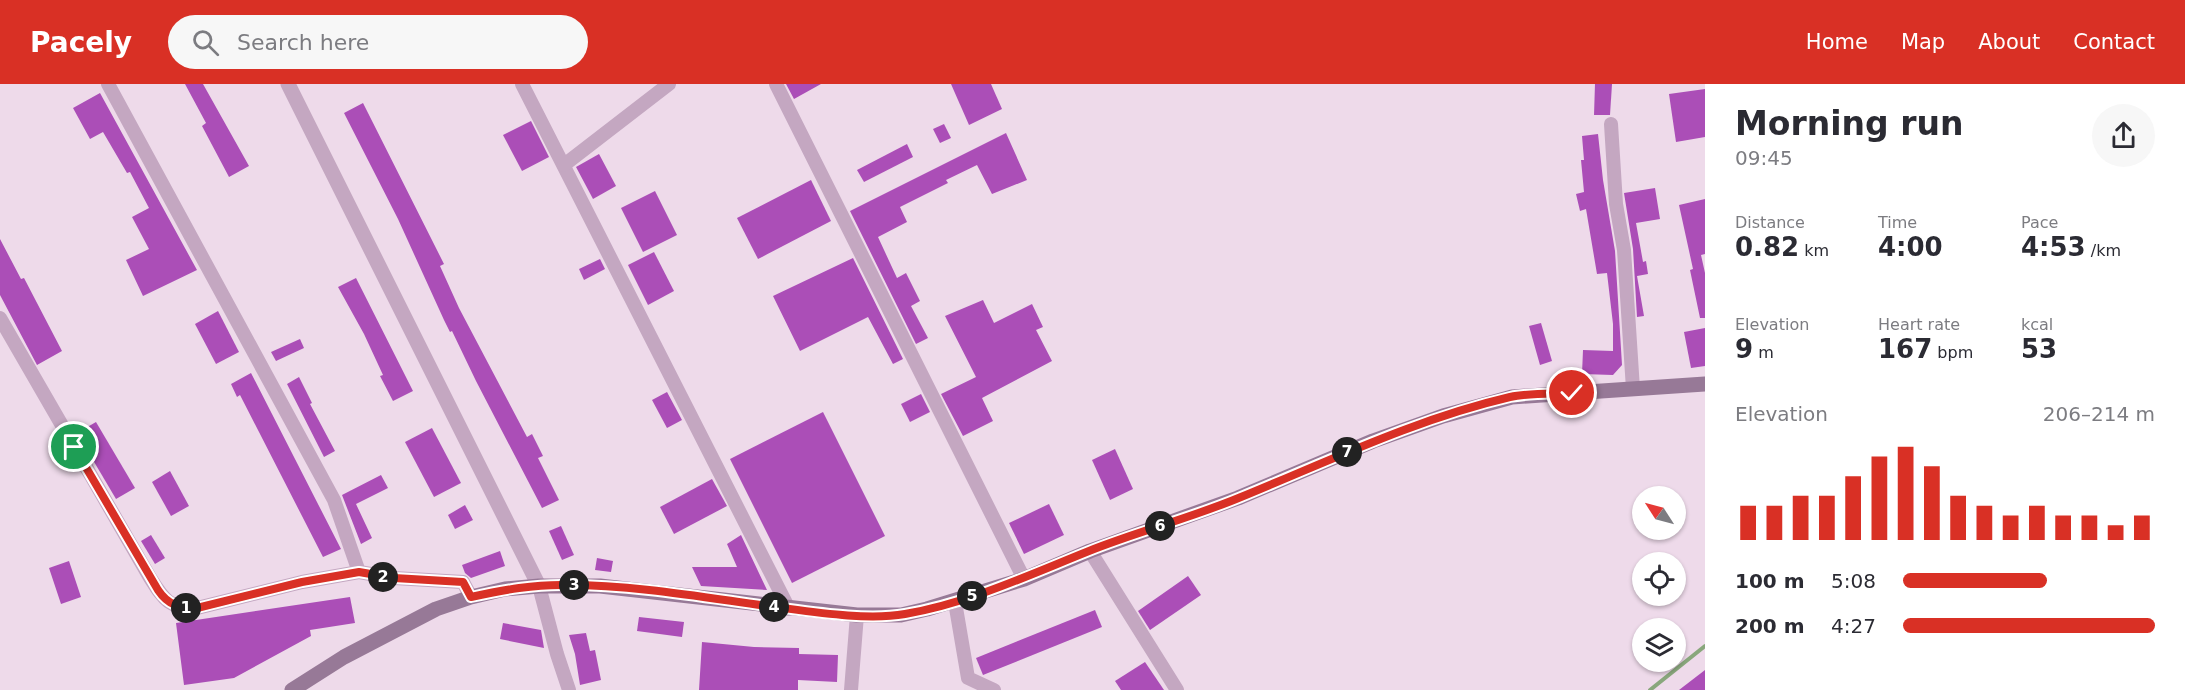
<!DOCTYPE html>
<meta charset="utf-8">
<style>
:root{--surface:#fff;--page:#f7f7f7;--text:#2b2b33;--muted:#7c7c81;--accent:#d93025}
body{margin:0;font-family:"DejaVu Sans",sans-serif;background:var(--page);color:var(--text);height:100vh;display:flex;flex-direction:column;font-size:22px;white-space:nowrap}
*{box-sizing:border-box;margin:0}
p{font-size:20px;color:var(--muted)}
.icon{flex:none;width:33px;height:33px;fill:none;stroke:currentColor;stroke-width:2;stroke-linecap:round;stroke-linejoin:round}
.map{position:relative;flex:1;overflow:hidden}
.side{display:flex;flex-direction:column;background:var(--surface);width:480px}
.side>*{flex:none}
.needle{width:39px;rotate:306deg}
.buttons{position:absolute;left:1632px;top:402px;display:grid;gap:12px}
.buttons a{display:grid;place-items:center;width:54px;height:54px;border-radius:50%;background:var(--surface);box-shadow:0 2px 4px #0004;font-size:30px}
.pin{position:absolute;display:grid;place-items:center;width:51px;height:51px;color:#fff;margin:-26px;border:3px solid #fff;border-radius:50%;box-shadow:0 2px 6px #0007}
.km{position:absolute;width:30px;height:30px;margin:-15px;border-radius:50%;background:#222;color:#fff;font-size:16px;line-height:30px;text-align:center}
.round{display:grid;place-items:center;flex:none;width:63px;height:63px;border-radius:32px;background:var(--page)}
.summary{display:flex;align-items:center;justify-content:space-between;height:102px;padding:0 30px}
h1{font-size:33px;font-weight:700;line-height:45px}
.metrics{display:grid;grid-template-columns:repeat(3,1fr);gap:9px;height:102px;padding:6px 30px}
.metrics div{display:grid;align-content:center}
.metrics b{font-size:26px;font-weight:700}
.metrics small{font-size:16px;font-weight:400}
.metrics p{font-size:16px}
.chart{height:168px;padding:12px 30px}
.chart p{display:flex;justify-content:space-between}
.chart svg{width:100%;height:108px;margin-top:6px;stroke:var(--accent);stroke-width:6}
ul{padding:0 30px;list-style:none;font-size:20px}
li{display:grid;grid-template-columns:96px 72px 1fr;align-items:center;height:45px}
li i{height:15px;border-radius:8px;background:var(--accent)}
header{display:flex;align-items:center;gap:36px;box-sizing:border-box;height:84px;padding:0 30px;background:var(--accent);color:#fff}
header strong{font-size:28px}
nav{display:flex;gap:33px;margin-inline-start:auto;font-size:21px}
.search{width:420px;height:54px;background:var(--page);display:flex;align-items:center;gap:15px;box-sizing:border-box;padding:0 21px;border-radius:33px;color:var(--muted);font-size:22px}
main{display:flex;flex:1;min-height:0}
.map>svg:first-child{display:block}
</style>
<header>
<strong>Pacely</strong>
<div class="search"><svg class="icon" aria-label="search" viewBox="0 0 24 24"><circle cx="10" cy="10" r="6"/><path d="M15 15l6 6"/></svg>Search here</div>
<nav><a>Home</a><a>Map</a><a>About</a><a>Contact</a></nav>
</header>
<main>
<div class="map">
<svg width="1705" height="606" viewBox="0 0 1705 606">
<rect width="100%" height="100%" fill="#eedaea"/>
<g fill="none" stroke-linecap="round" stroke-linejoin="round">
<!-- stream -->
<polyline stroke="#89a77c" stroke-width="4" points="1650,606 1705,562"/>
</g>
<!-- building -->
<g fill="#ab4eb7">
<polygon points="185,0 203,0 249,82 229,93 202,42 206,39"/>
<polygon points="786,0 821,0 794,15"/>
<polygon points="951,0 991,0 1002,25 969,41"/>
<polygon points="1595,0 1612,0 1610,31 1594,31"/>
<polygon points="1705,5 1705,53 1676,58 1669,10"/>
<polygon points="100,9 197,186 143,212 126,176 149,165 132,133 149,124 130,88 127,89 103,48 90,55 73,24"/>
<polygon points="363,19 444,180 440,182 459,224 527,353 532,350 543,372 538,374 559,416 542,424 476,297 452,247 450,248 444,236 398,135 344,29"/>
<polygon points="531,37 549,73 522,87 503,51"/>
<polygon points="944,40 951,54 940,59 933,45"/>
<polygon points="1006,49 1027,96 992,110 977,81 946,96 948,99 900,123 907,138 878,153 897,194 906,189 920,217 911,222 928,254 916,260 850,127"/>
<polygon points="1598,50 1603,96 1615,167 1622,281 1613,291 1582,290 1583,266 1613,267 1613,240 1607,189 1597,190 1586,125 1580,127 1576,110 1584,108 1581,76 1584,76 1582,52"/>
<polygon points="907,60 913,73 864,98 857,86"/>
<polygon points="599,70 616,102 593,115 576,83"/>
<polygon points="811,96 831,137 758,175 737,134"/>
<polygon points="1655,104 1660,135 1636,139 1643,178 1646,177 1648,190 1637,192 1644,232 1637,233 1633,165 1624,109"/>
<polygon points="655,107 677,151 643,168 621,124"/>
<polygon points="1705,115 1705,170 1701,171 1705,189 1705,234 1700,234 1690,186 1693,185 1679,121"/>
<polygon points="0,155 21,195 24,194 62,267 37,281 0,211"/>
<polygon points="654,168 674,207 648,221 628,181"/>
<polygon points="853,174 903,275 893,280 868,233 800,267 773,212"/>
<polygon points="600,175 605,185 584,196 579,185"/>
<polygon points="356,194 413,307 393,317 380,292 383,291 364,250 338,203"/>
<polygon points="983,216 994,239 1032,220 1043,243 1036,246 1052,277 982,314 993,337 963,352 941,310 976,293 945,232"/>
<polygon points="218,227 239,268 216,280 195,240"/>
<polygon points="1541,239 1552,277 1540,281 1529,242"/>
<polygon points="1705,244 1705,282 1691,284 1684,248"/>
<polygon points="300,255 304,264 276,277 271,268"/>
<polygon points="251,289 341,465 323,473 240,311 237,313 231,300"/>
<polygon points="299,293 312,319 310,320 335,367 324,373 287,300"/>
<polygon points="667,308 682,336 667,344 652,316"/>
<polygon points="921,310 930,328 910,338 901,320"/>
<polygon points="823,328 885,452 792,499 730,375"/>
<polygon points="96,338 135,404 116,415 77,349"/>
<polygon points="432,344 461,399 434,413 405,358"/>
<polygon points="1115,365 1133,405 1110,416 1092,376"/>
<polygon points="170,387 189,422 171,432 152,398"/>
<polygon points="381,391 388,404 356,420 372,454 361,460 342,411"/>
<polygon points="712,395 727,422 674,450 660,423"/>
<polygon points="1049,420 1064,451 1024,470 1009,439"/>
<polygon points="465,421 473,436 455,445 448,431"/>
<polygon points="561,442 574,471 562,476 549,447"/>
<polygon points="151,451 165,474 155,480 141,457"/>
<polygon points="741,451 767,506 701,502 692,483 737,483 727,460"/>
<polygon points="500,467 505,482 471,494 465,489 462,481"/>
<polygon points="597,474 613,477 611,488 595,486"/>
<polygon points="69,477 81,513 61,520 49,484"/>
<polygon points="1188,492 1201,511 1150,546 1138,527"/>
<polygon points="350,513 355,539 310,546 311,552 234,594 184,601 176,539"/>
<polygon points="1095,526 1102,543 983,591 976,574"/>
<polygon points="639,533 684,538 682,553 637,547"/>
<polygon points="503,539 541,546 544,564 500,555"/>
<polygon points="586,549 590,567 595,566 601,596 580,601 575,570 569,551"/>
<polygon points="702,558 754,563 799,564 799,570 838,571 837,598 798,596 798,606 699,606"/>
<polygon points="1145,578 1164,606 1121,606 1115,597"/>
<polygon points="1705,586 1705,606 1679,606"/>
</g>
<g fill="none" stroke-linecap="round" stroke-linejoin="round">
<!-- minor -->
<g stroke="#c4a7c1" stroke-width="14">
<polyline points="108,0 334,416 359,488"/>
<polyline points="522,0 789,525"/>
<polyline points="776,0 1024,495"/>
<polyline points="1611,40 1616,120 1624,166 1633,305"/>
<polyline points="564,81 669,0"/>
<path d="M 0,234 L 149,492 C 163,514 168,525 197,524 L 302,498 L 359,488 L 394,494 L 463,498 L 471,513"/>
<polyline points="1090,467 1177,606"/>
<polyline points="539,502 557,570 569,606"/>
<polyline points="955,518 968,594 994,606"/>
<polyline points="851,606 857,531"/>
</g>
<!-- tertiary -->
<polyline stroke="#c4a7c1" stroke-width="15" points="288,0 539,502"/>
<!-- secondary -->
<polyline stroke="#977997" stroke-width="15" points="292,606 344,573 436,525 471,513 505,505 539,502 600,502 857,531 901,531 927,525 1024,495 1090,467 1238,414 1373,357 1443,332 1512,313 1705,300"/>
</g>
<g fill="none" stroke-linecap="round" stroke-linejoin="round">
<!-- route casing -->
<g stroke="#fff" stroke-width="12">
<path id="route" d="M 74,363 L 158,506 C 168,521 179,524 197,524 L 302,498 L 359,488 L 394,494 L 463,498 L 471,513 C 503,506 535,500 568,501 C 634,501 702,513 768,522 C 808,527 865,537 905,530 C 969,519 1029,491 1089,467 C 1139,447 1191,434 1241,413 C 1329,377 1416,335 1510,313 C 1529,309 1552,310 1572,309"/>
</g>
<!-- route -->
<use href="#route" stroke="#d93025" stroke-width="8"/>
</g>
</svg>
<div class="buttons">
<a><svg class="needle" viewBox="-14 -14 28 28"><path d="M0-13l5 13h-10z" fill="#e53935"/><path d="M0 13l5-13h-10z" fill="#7c7c81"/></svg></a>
<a><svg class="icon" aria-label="locate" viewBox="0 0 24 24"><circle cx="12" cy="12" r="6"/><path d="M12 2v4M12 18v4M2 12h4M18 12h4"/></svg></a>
<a><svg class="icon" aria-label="layers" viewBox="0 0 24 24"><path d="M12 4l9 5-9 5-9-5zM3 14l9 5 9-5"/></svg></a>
</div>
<div class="pin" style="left:74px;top:363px;background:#1e9e55"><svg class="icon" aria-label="arrive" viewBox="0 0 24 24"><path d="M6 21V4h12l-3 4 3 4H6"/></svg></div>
<div class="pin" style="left:1572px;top:309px;background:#d93025"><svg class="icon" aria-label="check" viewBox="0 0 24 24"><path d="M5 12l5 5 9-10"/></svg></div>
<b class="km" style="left:186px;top:524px">1</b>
<b class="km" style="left:383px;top:493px">2</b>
<b class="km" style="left:574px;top:501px">3</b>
<b class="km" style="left:774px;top:523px">4</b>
<b class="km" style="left:972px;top:512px">5</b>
<b class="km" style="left:1160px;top:442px">6</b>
<b class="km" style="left:1347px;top:368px">7</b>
</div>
<section class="side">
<div class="summary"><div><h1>Morning run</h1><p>09:45</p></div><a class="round"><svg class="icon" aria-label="share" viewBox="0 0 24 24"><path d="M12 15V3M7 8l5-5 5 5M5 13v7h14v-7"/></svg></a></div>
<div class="metrics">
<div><p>Distance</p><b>0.82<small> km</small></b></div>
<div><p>Time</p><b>4:00</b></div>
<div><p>Pace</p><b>4:53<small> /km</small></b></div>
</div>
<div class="metrics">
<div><p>Elevation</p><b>9<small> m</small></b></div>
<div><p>Heart rate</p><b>167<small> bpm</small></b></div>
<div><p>kcal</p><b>53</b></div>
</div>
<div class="chart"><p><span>Elevation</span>206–214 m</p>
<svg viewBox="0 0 160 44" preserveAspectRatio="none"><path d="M5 44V30M15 44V30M25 44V26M35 44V26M45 44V18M55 44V10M65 44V6M75 44V14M85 44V26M95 44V30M105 44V34M115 44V30M125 44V34M135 44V34M145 44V38M155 44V34"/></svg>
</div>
<ul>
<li><b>100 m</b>5:08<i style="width:57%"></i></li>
<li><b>200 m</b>4:27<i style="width:100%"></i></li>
</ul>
</section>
</main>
